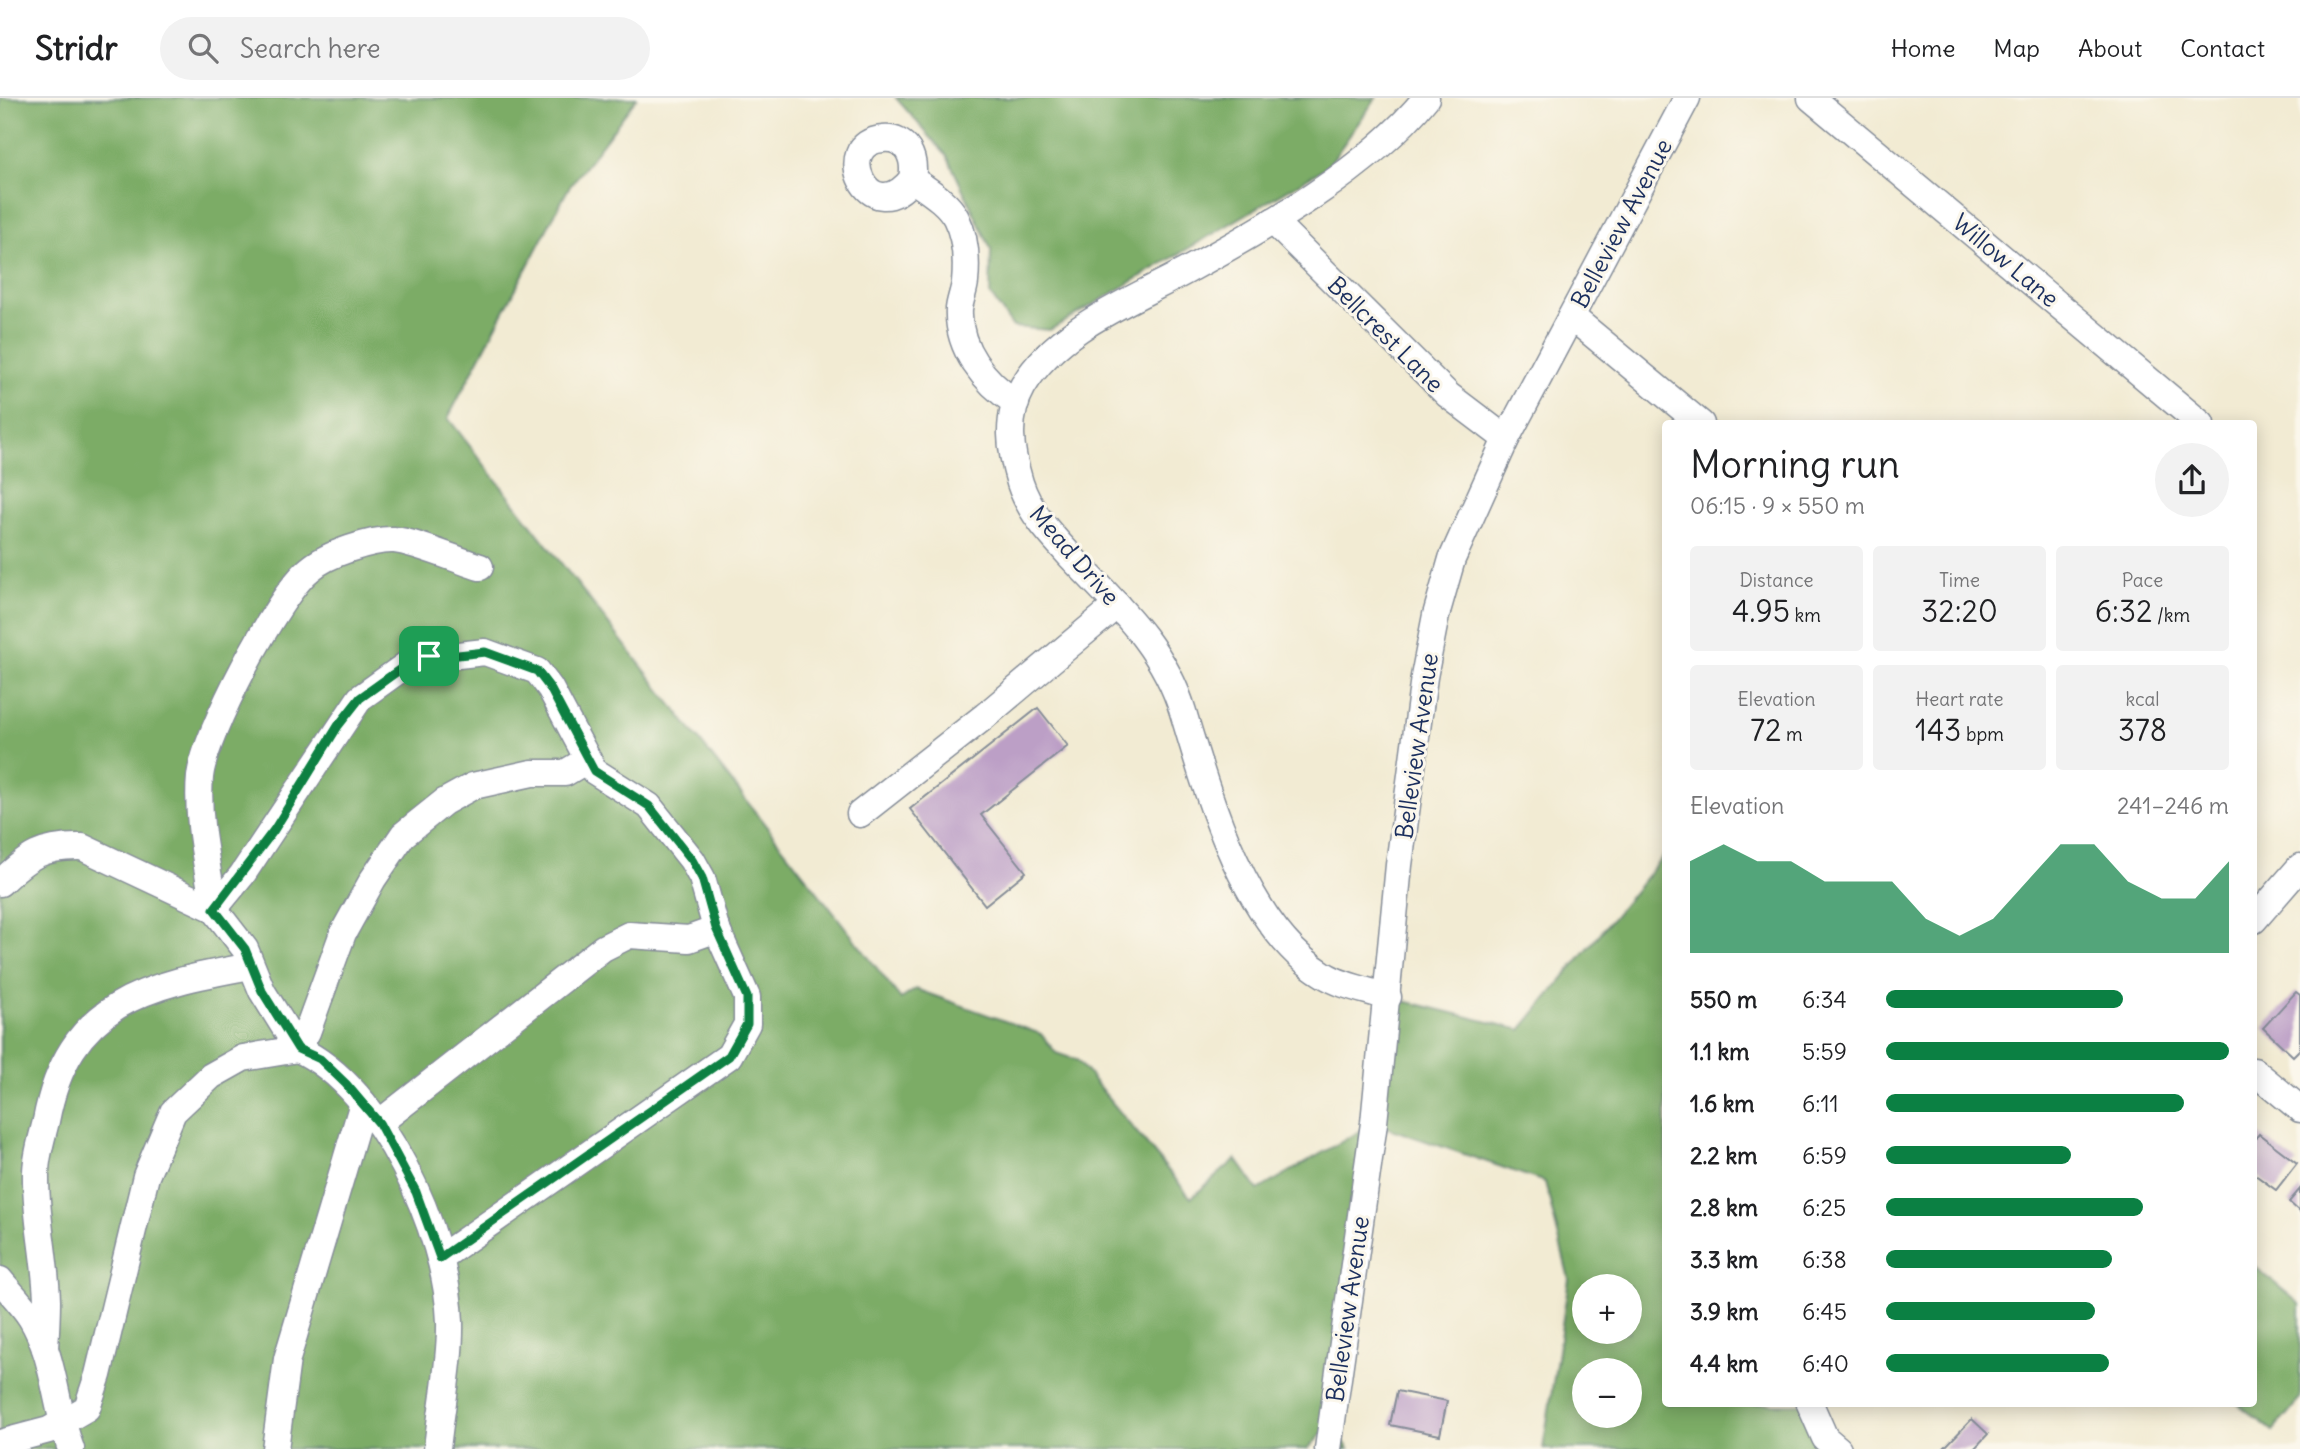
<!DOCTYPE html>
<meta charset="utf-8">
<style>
:root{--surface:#fff;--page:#f2f2f2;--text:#202124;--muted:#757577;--line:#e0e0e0;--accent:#0b8043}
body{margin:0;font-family:Delius,sans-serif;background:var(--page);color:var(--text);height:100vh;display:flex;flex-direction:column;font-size:26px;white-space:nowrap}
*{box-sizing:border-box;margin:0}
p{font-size:23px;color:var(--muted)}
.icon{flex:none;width:38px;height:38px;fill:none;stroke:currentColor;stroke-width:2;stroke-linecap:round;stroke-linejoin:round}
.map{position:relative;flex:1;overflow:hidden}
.panel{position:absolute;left:1662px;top:322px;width:595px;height:987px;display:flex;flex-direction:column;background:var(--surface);border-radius:7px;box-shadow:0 4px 18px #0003}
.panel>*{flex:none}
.controls{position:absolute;left:1572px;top:1176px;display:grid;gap:14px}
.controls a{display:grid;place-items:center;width:70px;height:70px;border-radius:50%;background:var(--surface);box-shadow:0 4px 18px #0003;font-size:35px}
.pin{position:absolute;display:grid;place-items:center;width:60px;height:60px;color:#fff;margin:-30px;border-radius:14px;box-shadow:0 4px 10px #0006}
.round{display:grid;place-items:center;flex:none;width:74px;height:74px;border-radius:37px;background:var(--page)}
.head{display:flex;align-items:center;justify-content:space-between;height:119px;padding:0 28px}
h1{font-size:38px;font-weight:600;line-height:52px}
.stats{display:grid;grid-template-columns:repeat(3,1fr);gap:10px;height:119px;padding:7px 28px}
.stats div{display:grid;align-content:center;border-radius:7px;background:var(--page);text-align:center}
.stats b{font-size:30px;font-weight:600}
.stats small{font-size:19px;font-weight:400}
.stats p{font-size:19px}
.chart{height:196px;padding:14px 28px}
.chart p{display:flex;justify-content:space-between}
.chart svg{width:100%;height:126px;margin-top:7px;fill:var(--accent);opacity:.7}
ul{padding:0 28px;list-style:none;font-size:23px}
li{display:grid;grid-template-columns:112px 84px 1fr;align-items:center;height:52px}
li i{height:18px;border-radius:9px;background:var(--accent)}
header{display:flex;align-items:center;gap:42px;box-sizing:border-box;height:98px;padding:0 35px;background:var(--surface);border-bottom:2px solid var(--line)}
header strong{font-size:33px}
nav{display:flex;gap:38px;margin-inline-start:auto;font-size:24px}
.search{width:490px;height:63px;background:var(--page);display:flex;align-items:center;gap:18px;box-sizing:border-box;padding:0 24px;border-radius:38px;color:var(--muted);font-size:26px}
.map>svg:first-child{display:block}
</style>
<header>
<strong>Stridr</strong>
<div class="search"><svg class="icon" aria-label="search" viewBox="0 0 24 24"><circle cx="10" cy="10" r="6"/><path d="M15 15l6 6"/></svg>Search here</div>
<nav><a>Home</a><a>Map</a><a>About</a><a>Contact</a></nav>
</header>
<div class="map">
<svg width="2300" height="1351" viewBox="0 0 2300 1351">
<rect width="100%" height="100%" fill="#fbf7ec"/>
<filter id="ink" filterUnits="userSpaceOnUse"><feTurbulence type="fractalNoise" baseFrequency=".0143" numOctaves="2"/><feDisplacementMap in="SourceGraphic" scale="14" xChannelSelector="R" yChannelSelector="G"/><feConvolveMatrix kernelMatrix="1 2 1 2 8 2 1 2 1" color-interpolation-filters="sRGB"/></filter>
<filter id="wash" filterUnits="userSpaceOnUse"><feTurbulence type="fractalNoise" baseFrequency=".00686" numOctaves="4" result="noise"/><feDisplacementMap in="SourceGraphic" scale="28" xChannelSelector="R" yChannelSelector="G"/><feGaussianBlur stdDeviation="1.57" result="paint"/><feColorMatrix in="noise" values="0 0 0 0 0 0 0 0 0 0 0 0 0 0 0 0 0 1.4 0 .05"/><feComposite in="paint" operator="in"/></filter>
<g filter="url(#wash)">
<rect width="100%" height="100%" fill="#f2ebd3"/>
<!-- forest -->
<g fill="#7bac66" stroke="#4b6e62" stroke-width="2" fill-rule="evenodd">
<path d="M 0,0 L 637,0 L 568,91 L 448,320 L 901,901 L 916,891 L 1041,936 L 1056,955 L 1077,962 L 1191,1100 L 1236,1061 L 1258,1092 L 1374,1025 L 1388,899 L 1521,932 L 1666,755 L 1666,1306 L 1810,1306 L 1838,1351 L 1543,1351 L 1569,1181 L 1545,1084 L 1374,1025 L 1331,1326 L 1349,1351 L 1328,1351 L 1330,1327 L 1308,1351 L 0,1351 ZM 1584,1188 L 1629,1188 L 1629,1234 L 1584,1234 ZM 1584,1272 L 1629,1272 L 1629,1318 L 1584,1318 Z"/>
<polygon points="896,0 1376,0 1328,68 1050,232 1013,229 990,196 991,151 947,58"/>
<polygon points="2254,1168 2300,1206 2300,1301 2273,1333 2238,1306 2254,1306"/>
</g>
<g id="blocks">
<!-- building -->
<g fill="#bc9fc6">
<polygon points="1038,610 1068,648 981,717 1026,774 985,807 910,711"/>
<polygon points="2296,894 2300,897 2300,951 2293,958 2263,930"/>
<polygon points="2259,1036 2297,1065 2276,1092 2254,1076 2254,1042"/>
<polygon points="2300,1091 2300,1114 2289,1104"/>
<polygon points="1397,1293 1447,1303 1440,1337 1390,1327"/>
<polygon points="1972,1321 1988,1336 1974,1351 1943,1351"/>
</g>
</g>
</g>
<g filter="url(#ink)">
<use href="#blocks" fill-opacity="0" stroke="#868d98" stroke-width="2"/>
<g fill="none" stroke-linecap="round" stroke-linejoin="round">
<!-- minor casing -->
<g stroke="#868d98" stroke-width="29">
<g id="minor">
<polyline points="1811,0 2201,326"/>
<path d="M 912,81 C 869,135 830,44 883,41 C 907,39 916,60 912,81 C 927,92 947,103 956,120 C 966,140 967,163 965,184 C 964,193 960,202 959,211 C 957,250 984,284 1016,305"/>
<polyline points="1273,123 1448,297 1506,341"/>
<polyline points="1572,219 1701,326"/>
<polyline points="860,716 985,618 1117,507"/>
<path d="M 0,785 C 28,758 42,748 82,749 L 214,811 L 245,851 L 262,893 L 298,951"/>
<polyline points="214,811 242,777 360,600 413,562 485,554 537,573 550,590 594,673 649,708 692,762 702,780 716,830 747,899 747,926 729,958 440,1160"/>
<path d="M 214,811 C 208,769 196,722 200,679 C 204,637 277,497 310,471 C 327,456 372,441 394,442 C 412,443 460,463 480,469"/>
<polyline points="2254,822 2300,769"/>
<path d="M 1388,899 C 1367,892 1341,888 1323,876 C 1245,828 1208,698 1183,614 C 1164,550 1119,509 1074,462 C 1053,439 1030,416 1020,385 C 1010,352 1005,320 1023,288 C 1058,230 1129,204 1186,173 C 1265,130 1369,71 1426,0"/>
<path d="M 298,951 C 382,990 447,1134 450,1224 C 451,1262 441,1311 437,1351"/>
<polyline points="298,951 307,934 343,835 373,781 403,737 444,704 473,688 532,675 565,675 587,662"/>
<polyline points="2254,973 2300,1011"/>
<polyline points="379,1025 603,850 629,837 689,841 717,831"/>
<path d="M 0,1182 C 10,1194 23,1207 31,1220 C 55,1259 55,1309 71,1351"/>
<path d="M 45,1250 C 46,1234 47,1218 47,1203 C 46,1160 35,1118 36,1075 C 36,1058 42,1040 46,1023 C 68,904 146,887 251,868"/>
<polyline points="1810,1306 1825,1340 1838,1351"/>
<polyline points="0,1345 49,1332 87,1310 98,1277 146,1078 173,1014 211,978 243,960 298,951"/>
<polyline points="275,1351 287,1261 363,1005"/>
<polyline points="1328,1351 1374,1025 1399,767 1424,579 1436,517 1452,461 1506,341 1687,0"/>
</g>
</g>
<!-- minor -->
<use href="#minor" stroke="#fff" stroke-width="26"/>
</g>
</g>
<g fill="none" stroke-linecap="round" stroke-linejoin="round" filter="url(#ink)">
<!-- route casing -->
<g stroke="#fff" stroke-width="14">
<polygon id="route" points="485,554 537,573 550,590 594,673 649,708 692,762 702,780 716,830 747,899 747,926 729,958 440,1160 416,1094 379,1025 346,986 320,961 298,951 262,893 245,851 214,811 274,732 338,628 360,600 413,562"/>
</g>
<!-- route -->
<use href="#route" stroke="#0b8043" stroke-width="9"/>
</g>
<g text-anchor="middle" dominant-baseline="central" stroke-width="6" stroke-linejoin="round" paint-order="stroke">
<!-- street labels -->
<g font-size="24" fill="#1b2f5e" stroke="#fbf7ec">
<text transform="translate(1621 125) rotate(-62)">Belleview Avenue</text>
<text transform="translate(2006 162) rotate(40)">Willow Lane</text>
<text transform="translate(1386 236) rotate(45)">Bellcrest Lane</text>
<text transform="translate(1075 457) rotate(49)">Mead Drive</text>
<text transform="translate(1416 648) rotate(-82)">Belleview Avenue</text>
<text transform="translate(1347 1211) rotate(-82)">Belleview Avenue</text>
</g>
</g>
</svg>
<div class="controls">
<a>+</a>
<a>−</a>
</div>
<div class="pin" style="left:429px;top:558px;background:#1e9e55"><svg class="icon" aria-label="arrive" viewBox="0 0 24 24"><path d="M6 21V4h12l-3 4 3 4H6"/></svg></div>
<section class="panel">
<div class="head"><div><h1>Morning run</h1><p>06:15 · 9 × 550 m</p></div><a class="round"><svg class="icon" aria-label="share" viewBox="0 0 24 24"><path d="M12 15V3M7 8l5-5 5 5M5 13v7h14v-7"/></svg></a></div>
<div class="stats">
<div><p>Distance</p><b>4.95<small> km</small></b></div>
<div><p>Time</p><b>32:20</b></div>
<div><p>Pace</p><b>6:32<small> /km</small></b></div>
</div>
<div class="stats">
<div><p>Elevation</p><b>72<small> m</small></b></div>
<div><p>Heart rate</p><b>143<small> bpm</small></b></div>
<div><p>kcal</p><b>378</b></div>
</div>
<div class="chart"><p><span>Elevation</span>241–246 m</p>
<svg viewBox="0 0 160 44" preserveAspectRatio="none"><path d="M0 44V12L10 6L20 12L30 12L40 19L50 19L60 19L70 32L80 38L90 32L100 19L110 6L120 6L130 19L140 25L150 25L160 12V44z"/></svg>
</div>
<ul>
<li><b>550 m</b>6:34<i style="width:69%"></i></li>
<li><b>1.1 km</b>5:59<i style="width:100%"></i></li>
<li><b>1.6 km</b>6:11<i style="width:87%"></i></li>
<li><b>2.2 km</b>6:59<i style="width:54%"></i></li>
<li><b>2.8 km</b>6:25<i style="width:75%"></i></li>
<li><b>3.3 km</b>6:38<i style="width:66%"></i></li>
<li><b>3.9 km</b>6:45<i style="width:61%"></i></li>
<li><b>4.4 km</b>6:40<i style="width:65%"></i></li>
</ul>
</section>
</div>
